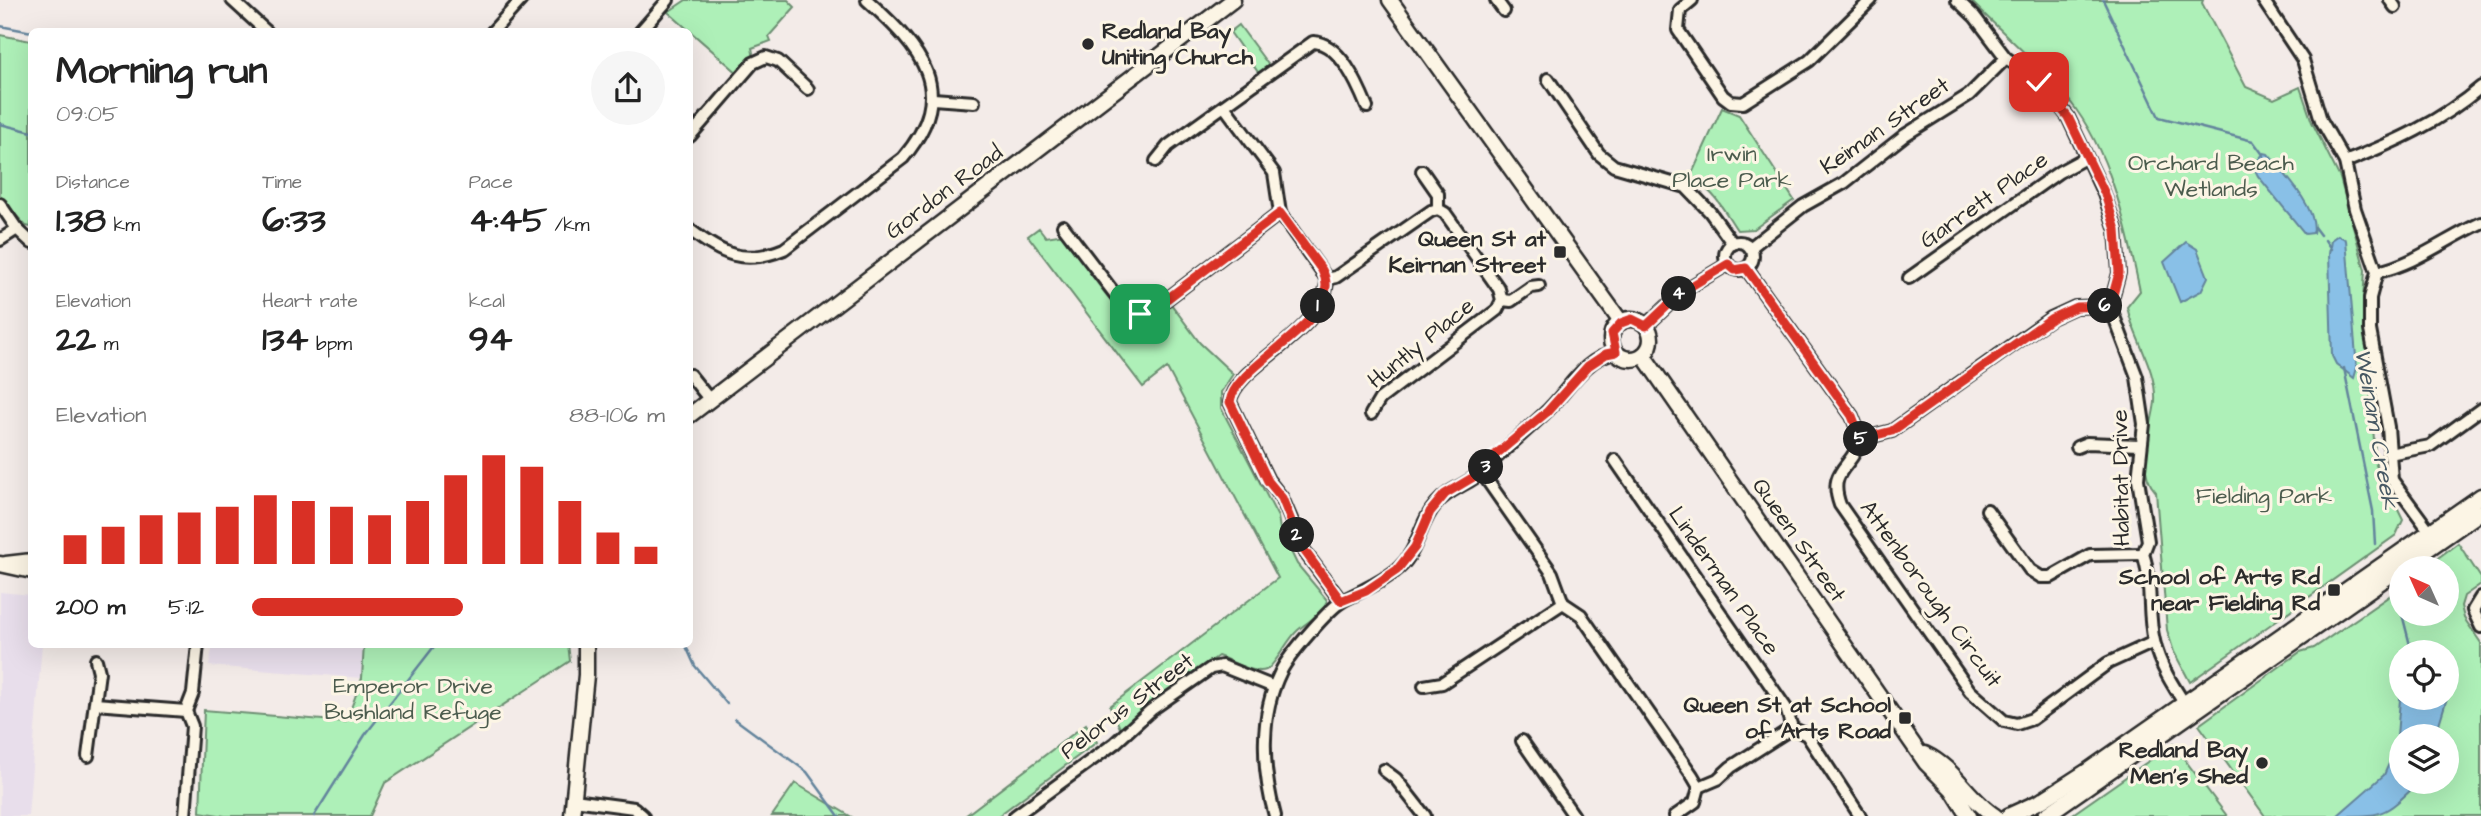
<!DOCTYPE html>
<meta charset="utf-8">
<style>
:root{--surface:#fff;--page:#f6f6f6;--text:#222;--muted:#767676;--accent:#d93025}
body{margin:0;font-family:"Architects Daughter",sans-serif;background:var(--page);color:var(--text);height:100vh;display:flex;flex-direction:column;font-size:26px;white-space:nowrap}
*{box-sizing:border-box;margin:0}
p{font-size:23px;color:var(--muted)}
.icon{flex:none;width:38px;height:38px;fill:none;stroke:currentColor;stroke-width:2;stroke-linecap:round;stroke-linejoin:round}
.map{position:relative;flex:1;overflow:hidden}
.drawer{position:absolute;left:28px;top:28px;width:665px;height:620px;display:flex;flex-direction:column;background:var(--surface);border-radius:10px;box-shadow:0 7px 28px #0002}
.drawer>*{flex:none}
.needle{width:46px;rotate:315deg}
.fabs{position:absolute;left:2389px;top:556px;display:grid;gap:14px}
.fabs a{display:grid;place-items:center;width:70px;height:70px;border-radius:50%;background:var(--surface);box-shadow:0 7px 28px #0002;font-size:35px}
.pin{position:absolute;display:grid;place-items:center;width:60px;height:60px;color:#fff;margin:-30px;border-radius:14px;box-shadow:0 4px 10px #0006}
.km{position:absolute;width:35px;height:35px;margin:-18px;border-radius:50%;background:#222;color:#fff;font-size:19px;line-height:35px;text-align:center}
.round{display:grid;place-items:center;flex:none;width:74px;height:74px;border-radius:37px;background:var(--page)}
.summary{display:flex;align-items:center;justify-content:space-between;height:119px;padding:0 28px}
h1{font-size:38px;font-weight:700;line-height:52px}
.figures{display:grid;grid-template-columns:repeat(3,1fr);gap:10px;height:119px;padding:7px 28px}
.figures div{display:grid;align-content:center}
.figures b{font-size:35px;font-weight:700}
.figures small{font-size:19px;font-weight:400}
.figures p{font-size:19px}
.chart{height:196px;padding:14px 28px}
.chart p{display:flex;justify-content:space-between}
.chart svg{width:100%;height:126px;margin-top:7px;stroke:var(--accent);stroke-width:6}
ul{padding:0 28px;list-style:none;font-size:23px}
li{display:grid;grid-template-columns:112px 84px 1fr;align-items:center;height:52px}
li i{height:18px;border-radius:9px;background:var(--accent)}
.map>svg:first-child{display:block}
</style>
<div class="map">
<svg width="2481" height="816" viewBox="0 0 2481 816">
<rect width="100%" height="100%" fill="#f3ebe8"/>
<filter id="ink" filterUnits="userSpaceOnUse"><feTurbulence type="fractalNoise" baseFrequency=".0143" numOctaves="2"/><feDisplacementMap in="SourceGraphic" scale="14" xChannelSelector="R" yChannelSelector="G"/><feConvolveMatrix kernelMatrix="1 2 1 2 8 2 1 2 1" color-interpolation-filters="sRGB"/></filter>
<g filter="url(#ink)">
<!-- built -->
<g fill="#e8deeb">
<polygon points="0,592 31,595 32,644 42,644 28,816 0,816"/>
<polygon points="213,644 364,644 362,678 209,666"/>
</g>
<!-- green -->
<g fill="#aef0b8" stroke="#6c8e72" stroke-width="2" fill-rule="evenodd">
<polygon points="686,0 788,0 795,7 769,36 771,41 752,48 754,58 739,74 668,12"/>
<path d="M 1970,0 L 2203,0 L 2202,3 L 2246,87 L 2274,99 L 2300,87 L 2312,122 L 2340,178 L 2365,270 L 2363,301 L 2376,465 L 2403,520 L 2396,535 L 2190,682 L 2174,652 L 2167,630 L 2156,492 C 2134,469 2152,429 2155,402 C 2157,369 2134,339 2127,307 L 2140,291 C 2126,226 2112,154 2069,100 C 2040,64 2002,33 1970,0 Z"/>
<polygon points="1239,25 1270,67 1260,75 1230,32"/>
<polygon points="0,35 31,41 31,227 26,226 0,198"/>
<path d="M 1722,108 L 1739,115 L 1794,200 L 1754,229 L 1737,230 C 1724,211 1712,185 1689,180 Z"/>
<path d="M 1039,228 L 1046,237 L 1064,234 C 1078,253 1115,318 1138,320 C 1151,322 1161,311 1171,304 L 1200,343 L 1233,374 L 1221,392 L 1221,408 L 1278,517 L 1280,529 L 1297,564 L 1327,600 C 1325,614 1307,621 1297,631 C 1288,639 1274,667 1266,670 C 1254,675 1230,660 1218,656 L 1120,728 L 1110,706 L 1278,578 L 1167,368 L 1143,387 L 1028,236 Z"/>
<path d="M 2458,543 L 2481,578 L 2481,584 L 2464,596 L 2461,606 L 2464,618 L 2481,643 L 2481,816 L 2265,816 L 2199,725 L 2300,652 L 2314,648 L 2401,588 L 2401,614 L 2446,614 L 2446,569 L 2423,569 ZM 2401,653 L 2446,653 L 2446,698 L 2401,698 ZM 2401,737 L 2446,737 L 2446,782 L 2401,782 Z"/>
<polygon points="364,644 568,644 570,661 385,783 370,816 225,816 200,812 204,710 346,722 362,678"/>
<polygon points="1086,724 1097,742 998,816 965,816"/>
<polygon points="2173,744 2227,816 2070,816"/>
<polygon points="795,783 850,816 772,816"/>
</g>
<!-- water -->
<g fill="#89c0e7" stroke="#63849c" stroke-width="2">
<path d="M 2264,153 L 2268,154 C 2282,171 2320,211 2313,233 L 2305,234 L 2258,176 L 2253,166 Z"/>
<polygon points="2338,235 2346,240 2357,368 2354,378 2336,364 2332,356 2329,254 2331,240"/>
<polygon points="2186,242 2197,249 2208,277 2201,291 2180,302 2164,262"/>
<path d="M 2447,682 L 2450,688 L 2435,737 L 2401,737 L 2401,782 L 2417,782 L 2416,785 C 2384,816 2383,816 2337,816 L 2384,775 L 2396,748 L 2401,687 L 2401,698 L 2446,698 Z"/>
</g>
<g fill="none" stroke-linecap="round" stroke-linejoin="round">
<!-- stream -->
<g stroke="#63849c" stroke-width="2.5">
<polyline points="2103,0 2159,117 2253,141 2264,156"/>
<polyline points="0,26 32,32"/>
<polyline points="0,124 32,132"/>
<polyline points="2314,227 2320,235"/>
<polyline points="2325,240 2331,249"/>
<polyline points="2344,368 2373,511 2375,544"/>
<polyline points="2398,597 2401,611"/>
<polyline points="2402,614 2412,653"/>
<polyline points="685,644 695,666 727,704"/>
<polyline points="735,719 807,772 839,816"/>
<polyline points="314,816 365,735 436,644"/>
</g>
<!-- minor casing -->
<g stroke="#2b2b2b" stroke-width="16">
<g id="minor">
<polyline points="232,0 267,32"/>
<polyline points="1496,0 1504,11"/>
<polyline points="1692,0 1680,10 1678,30 1723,96 1731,102 1743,103 1809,61 1871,0"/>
<path d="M 1957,0 L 1975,17 L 2006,58 L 2030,74 L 2059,105 L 2068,117 L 2104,194 L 2116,230 L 2119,273 L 2110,306 L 2137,377 L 2144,424 L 2138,479 L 2148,541 L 2143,554 C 2153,582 2147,612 2154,641 C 2159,665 2175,689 2188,709"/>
<polyline points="2263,0 2303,60 2321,120 2345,162 2355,209 2377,272 2370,298 2370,330 2388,427 2392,480 2434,537"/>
<polyline points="2390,0 2395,7"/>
<polyline points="492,32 521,0"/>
<polyline points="640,32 668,0"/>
<polyline points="1548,79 1599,154 1614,166 1686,187 1710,212 1733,244"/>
<polyline points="933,99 974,102"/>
<path d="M 1224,106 L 1274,173 L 1280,213 L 1327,279 C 1327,333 1234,365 1230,402 L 1268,480 L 1282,498 L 1305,552 L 1341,601"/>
<polyline points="690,136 753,63 766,57 778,61 808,89"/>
<path d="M 1156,161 L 1168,146 L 1313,42 C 1340,43 1358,85 1367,107"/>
<path d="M 2345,162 C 2395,142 2440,122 2481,87"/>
<polyline points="1422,171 1438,194 1438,209"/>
<polyline points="0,204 17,229"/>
<path d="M 1063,226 L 1121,302 C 1130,311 1137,314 1150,312 L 1280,213"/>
<path d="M 690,230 C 722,254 743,266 784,249 L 903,158 C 960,91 921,49 867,0"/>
<polyline points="0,240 17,229 32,243"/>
<circle cx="1739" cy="256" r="14"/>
<polyline points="1750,248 1803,206 1844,183 1905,135 1969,95 2006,58"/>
<polyline points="1746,268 1852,416 1861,439"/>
<path d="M 2377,272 C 2415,264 2446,239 2481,223"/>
<polyline points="1909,278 2059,172 2085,158"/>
<polyline points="1327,279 1336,277 1431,211 1438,209 1445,213 1499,289 1502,300 1497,310 1380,399 1371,414"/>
<polyline points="1502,300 1511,301 1531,287 1539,286"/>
<path d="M 2110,306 L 2075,307 L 2051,318 L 1892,431 L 1861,439 C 1852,469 1827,469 1840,505 L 1970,691 L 2004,721 L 2017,724 L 2032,719 L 2108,663 L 2154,642"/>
<polyline points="1646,326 1683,291 1728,264"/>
<polyline points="690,375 709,399"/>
<polyline points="2077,447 2087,443 2139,445"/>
<polyline points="2389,454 2430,446 2481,409"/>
<polyline points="1615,460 1786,708 1792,728"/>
<polyline points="1482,473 1552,573 1563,603 1581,615 1692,775 1699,787 1695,802 1675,816"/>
<polyline points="1987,510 2030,570 2041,577 2051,577 2090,555 2143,554"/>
<polyline points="2481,597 2473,610 2481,627"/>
<polyline points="1424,686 1442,683 1563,603"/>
<polyline points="95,704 186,711"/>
<polyline points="1522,741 1574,816"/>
<polyline points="88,756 99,672 96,660"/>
<polyline points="1384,770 1396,779 1425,816"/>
<polyline points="1699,787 1718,779 1731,767 1792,728 1807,735 1860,816"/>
<polyline points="574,800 634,808 643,816"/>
<polyline points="185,816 192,726 186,711 193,693 198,644"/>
<polyline points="1015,816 1115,743 1151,710 1211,668 1222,666 1274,687"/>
<path d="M 1275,816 C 1262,769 1259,715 1281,671 C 1289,655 1330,607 1344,600 C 1363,590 1383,582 1399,568 C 1419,550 1419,523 1436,504 C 1449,488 1470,484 1483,471 C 1503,450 1524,433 1545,413 C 1568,392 1583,358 1616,352"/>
</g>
</g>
<!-- tertiary casing -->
<g stroke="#2b2b2b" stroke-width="19">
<g id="tertiary">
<polyline points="1390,0 1621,322"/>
<circle cx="1631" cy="339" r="20"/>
<polyline points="1643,355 1926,763 1952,789 1969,816"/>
<polyline points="690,415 1233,0"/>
<polyline points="0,564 32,571"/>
<polyline points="6,564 32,561"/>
<path d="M 1925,754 C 1955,768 1968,799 1995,816"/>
<polyline points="572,816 586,675 586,644"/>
<polyline points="2008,816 2041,801 2086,772 2481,496"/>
<polyline points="2045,816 2481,512"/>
</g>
</g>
<!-- minor -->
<use href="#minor" stroke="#fcf5e5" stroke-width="10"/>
<!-- tertiary -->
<use href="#tertiary" stroke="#fcf5e5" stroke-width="14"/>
</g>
</g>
<g fill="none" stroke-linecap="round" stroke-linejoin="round" filter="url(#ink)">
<!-- route casing -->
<g stroke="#fff" stroke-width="14">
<path id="route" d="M 1140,314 L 1150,312 L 1280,213 L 1322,270 C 1349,320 1234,363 1230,402 L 1268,481 L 1282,498 L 1301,546 L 1341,601 L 1366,591 L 1397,570 L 1415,547 L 1430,512 L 1445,494 L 1482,472 L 1494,456 L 1547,412 L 1588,366 L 1606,354 L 1616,352 L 1612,333 L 1621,323 L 1632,319 L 1646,326 L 1683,291 L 1728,264 L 1735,270 L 1746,268 L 1852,416 L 1861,439 L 1892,431 L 2052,318 L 2076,307 L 2110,306 L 2119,273 L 2116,230 L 2105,194 L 2068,117 L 2039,82"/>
</g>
<!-- route -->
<use href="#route" stroke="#d93025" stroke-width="9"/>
</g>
<!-- markers -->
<g fill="#2b2b2b" stroke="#fcf5e5" stroke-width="2.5">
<circle cx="1088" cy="44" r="7"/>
<rect x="1553" y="245" width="14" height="14" rx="3.5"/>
<rect x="2327" y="583" width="14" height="14" rx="3.5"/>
<rect x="1898" y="711" width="14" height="14" rx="3.5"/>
<circle cx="2262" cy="763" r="7"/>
</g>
<g text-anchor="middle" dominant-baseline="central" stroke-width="6" stroke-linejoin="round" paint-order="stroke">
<!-- poi labels -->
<g font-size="23" font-weight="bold" fill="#2b2b2b" stroke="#fcf5e5" text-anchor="end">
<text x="1102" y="31" text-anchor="start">Redland Bay<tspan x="1102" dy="26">Uniting Church</tspan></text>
<text x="1546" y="239">Queen St at<tspan x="1546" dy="26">Keirnan Street</tspan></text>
<text x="2320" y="577">School of Arts Rd<tspan x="2320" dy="26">near Fielding Rd</tspan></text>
<text x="1891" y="705">Queen St at School<tspan x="1891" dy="26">of Arts Road</tspan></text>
<text x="2248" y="750">Redland Bay<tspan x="2248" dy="26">Men's Shed</tspan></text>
</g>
<!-- street labels -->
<g font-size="23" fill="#2b2b2b" stroke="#fcf5e5">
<text transform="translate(1885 126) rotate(-35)">Keiman Street</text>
<text transform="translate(944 192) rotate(-37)">Gordon Road</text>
<text transform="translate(1984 200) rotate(-35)">Garrett Place</text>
<text transform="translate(1421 343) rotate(-39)">Huntly Place</text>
<text transform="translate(2121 478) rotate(-91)">Habitat Drive</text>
<text transform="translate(1799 540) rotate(55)">Queen Street</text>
<text transform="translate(1724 581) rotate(55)">Linderman Place</text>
<text transform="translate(1931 594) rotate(54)">Attenborough Circuit</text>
<text transform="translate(1127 706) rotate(-37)">Pelorus Street</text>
</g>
<!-- park labels -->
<g font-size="23" fill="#4c5c4e" stroke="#fcf5e5">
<text x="1732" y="154">Irwin<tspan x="1732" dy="26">Place Park</tspan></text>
<text x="2211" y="163">Orchard Beach<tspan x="2211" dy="26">Wetlands</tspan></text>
<text x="2264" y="496">Fielding Park</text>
<text x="413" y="686">Emperor Drive<tspan x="413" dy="26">Bushland Refuge</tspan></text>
</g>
<!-- water labels -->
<g font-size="24" font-style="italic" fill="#475863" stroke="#fcf5e5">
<text transform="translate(2376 429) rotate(80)">Weinam Creek</text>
</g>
</g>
</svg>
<div class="fabs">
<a><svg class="needle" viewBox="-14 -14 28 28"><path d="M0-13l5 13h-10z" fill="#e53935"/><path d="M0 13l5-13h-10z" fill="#767676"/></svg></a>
<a><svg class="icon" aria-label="locate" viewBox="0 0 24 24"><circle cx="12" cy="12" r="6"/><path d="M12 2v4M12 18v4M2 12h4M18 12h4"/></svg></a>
<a><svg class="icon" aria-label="layers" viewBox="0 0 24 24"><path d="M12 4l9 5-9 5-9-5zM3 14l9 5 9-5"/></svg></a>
</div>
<div class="pin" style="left:1140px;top:314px;background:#1e9e55"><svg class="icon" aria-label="arrive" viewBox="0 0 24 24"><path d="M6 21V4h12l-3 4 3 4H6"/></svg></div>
<div class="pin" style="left:2039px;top:82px;background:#d93025"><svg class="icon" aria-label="check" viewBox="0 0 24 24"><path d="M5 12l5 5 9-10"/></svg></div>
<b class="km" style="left:1318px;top:306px">1</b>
<b class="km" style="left:1297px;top:535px">2</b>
<b class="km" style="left:1486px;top:467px">3</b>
<b class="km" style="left:1679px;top:294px">4</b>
<b class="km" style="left:1861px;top:439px">5</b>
<b class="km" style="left:2105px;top:306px">6</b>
<section class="drawer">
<div class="summary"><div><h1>Morning run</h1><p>09:05</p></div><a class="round"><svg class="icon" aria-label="share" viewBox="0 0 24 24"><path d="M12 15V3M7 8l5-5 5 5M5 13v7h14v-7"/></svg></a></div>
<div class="figures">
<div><p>Distance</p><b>1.38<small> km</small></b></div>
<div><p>Time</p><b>6:33</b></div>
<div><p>Pace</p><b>4:45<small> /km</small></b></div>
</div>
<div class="figures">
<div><p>Elevation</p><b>22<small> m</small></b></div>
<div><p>Heart rate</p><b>134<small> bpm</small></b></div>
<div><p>kcal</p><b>94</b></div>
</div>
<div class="chart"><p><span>Elevation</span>88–106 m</p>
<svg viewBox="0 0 160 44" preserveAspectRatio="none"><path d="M5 44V34M15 44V31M25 44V27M35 44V26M45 44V24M55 44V20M65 44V22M75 44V24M85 44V27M95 44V22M105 44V13M115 44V6M125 44V10M135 44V22M145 44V33M155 44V38"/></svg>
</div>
<ul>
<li><b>200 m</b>5:12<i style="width:51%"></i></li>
</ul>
</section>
</div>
